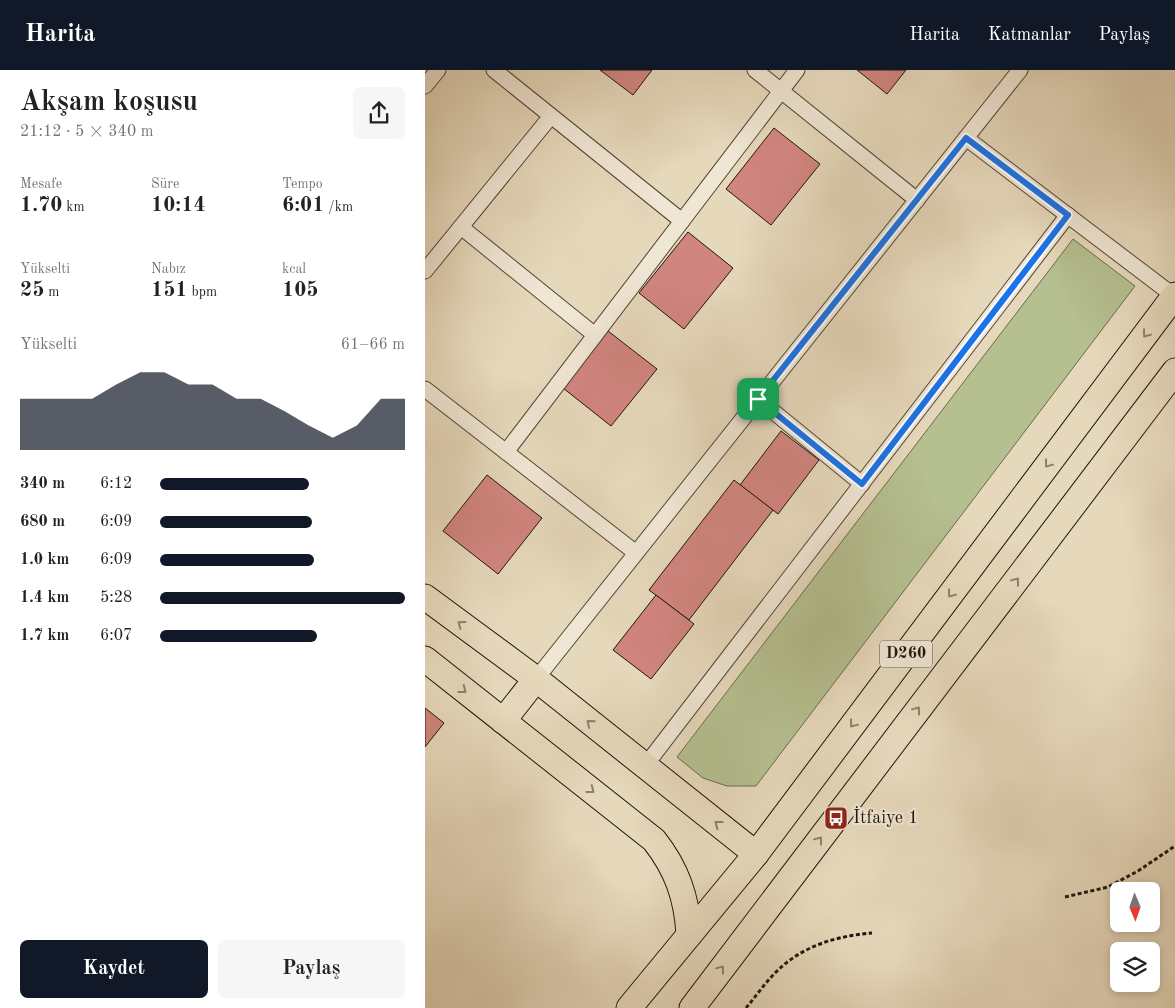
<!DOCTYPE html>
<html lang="tr">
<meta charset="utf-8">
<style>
:root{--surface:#fff;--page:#f6f6f6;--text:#222;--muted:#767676;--accent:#111827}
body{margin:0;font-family:"Old Standard TT",serif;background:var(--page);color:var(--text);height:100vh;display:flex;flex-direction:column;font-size:19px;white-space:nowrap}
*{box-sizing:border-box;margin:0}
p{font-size:16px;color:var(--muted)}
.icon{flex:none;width:28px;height:28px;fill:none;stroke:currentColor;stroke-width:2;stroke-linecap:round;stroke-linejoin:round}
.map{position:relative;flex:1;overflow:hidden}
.side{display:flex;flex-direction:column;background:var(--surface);width:425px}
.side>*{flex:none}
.needle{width:32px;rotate:178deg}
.controls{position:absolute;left:685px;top:812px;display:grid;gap:10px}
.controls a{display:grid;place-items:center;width:50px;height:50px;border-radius:8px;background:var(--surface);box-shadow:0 2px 8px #0003;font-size:25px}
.pin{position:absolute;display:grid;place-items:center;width:42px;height:42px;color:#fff;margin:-21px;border-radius:10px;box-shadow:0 2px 8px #0006}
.round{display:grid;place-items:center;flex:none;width:52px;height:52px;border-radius:8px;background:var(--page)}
.overview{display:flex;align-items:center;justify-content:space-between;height:85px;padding:0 20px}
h1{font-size:28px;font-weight:600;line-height:38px}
.figures{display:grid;grid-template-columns:repeat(3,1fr);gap:8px;height:85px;padding:5px 20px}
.figures div{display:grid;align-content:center}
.figures b{font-size:21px;font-weight:600}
.figures small{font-size:14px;font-weight:400}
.figures p{font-size:14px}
.chart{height:140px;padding:10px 20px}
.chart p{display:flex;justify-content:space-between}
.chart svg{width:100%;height:90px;margin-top:5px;fill:var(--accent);opacity:.7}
.primary-button{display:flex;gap:10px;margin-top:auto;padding:10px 20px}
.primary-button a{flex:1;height:58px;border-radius:8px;background:var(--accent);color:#fff;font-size:20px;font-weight:600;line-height:58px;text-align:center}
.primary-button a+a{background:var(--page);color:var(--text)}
ul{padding:0 20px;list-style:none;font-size:16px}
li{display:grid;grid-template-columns:80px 60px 1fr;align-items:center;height:38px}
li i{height:12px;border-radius:6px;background:var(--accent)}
header{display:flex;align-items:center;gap:30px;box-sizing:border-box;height:70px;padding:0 25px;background:var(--accent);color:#fff}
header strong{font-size:24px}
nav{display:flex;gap:28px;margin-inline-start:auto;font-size:18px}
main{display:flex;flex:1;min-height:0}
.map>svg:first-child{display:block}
</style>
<header>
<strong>Harita</strong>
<nav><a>Harita</a><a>Katmanlar</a><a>Paylaş</a></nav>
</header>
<main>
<section class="side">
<div class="overview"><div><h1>Akşam koşusu</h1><p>21:12 · 5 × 340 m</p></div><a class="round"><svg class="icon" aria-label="share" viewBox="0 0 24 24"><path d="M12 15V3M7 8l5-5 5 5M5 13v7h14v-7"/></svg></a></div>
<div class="figures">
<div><p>Mesafe</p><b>1.70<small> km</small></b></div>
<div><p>Süre</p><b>10:14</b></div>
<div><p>Tempo</p><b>6:01<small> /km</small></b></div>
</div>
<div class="figures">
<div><p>Yükselti</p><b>25<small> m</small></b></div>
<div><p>Nabız</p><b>151<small> bpm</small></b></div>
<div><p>kcal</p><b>105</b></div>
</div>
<div class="chart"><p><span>Yükselti</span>61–66 m</p>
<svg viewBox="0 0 160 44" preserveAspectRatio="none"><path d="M0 44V19L10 19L20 19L30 19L40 12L50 6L60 6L70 12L80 12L90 19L100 19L110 25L120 32L130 38L140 32L150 19L160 19V44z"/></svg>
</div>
<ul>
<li><b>340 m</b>6:12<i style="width:61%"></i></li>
<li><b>680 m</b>6:09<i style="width:62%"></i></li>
<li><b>1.0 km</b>6:09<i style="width:63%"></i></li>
<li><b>1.4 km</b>5:28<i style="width:100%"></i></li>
<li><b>1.7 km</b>6:07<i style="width:64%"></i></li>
</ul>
<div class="primary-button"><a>Kaydet</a><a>Paylaş</a></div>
</section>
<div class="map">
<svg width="750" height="938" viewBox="0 0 750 938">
<rect width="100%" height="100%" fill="#e6d8bb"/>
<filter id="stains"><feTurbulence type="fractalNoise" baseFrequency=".004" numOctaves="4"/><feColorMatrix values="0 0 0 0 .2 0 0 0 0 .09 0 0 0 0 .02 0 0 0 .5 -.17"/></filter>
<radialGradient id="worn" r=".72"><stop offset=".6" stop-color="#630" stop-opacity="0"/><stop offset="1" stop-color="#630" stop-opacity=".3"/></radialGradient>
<!-- green -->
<polygon fill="#b5bf90" stroke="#6a6a4f" points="648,169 710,216 331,716 302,716 278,708 252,687"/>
<!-- building -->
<g fill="#d1857f" stroke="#20140e">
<polygon points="175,0 227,0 208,25"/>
<polygon points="432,0 481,0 462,24"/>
<polygon points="349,58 395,94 346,155 301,119"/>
<polygon points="263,162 308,198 259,259 214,223"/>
<polygon points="183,261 232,299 186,356 138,318"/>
<polygon points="356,361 394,390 353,444 315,415"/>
<polygon points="62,405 117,448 73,504 18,461"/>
<polygon points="309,410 348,440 264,550 224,520"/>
<polygon points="231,525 269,554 226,609 188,580"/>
<polygon points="0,638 19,653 0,677"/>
</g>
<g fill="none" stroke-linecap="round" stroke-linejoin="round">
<!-- minor casing -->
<g stroke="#524539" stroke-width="17">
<g id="minor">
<polyline points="69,0 257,151"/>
<polyline points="330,0 492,130"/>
<polyline points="0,16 13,0"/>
<polyline points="541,68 749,226"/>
<polyline points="36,157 170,265"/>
<polyline points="0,201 126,46"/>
<polyline points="0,319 211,483"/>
<polyline points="333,329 437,414"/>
<polyline points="81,382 372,0"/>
<polyline points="111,609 595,0"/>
<polyline points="220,696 643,145"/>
</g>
</g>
<!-- trunk casing -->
<g stroke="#20140e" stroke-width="27">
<g id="trunk">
<polyline points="0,527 111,609 331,784"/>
<path d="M 0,589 L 229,770 C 252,799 262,828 264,865"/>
<polyline points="78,651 111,609"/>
<polyline points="204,938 331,784 750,225"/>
<polyline points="267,938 750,301"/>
</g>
</g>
<!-- path -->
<g stroke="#20140e" stroke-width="3" stroke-dasharray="4 2.5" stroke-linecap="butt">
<polyline points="640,827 683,817 713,801 750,776"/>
<path d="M 321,938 C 331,926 340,913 351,902 C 377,876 411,866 447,863"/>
</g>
<!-- minor -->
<use href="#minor" stroke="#efe6d3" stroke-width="15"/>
<!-- trunk -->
<use href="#trunk" stroke="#e6d8bb" stroke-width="25"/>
</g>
<!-- one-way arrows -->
<defs><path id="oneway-chevron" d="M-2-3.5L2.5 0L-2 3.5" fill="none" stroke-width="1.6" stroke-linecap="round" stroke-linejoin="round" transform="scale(1.25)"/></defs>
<g stroke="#8d806d">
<use href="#oneway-chevron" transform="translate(721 264) rotate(127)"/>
<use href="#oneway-chevron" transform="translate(623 394) rotate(127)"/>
<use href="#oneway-chevron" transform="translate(591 511) rotate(-53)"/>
<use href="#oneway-chevron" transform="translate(526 524) rotate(127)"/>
<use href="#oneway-chevron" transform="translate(36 554) rotate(-144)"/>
<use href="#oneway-chevron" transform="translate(38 620) rotate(38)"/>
<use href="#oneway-chevron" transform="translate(492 640) rotate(-53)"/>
<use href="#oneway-chevron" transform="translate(165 653) rotate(-141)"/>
<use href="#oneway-chevron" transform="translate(428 654) rotate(127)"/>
<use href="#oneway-chevron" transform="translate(166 720) rotate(38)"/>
<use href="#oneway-chevron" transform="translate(293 754) rotate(-142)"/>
<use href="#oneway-chevron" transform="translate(394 770) rotate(-53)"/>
<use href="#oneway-chevron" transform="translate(296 899) rotate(-53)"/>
</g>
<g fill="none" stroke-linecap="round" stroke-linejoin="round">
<!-- route casing -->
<g stroke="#fff" stroke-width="10">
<polygon id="route" points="541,68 643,145 437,414 333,329"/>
</g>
<!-- route -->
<use href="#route" stroke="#1a73e8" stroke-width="6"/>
</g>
<!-- icons -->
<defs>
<g id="bus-square" transform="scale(1.25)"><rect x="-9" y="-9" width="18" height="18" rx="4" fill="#8f2418" stroke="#efe6d3"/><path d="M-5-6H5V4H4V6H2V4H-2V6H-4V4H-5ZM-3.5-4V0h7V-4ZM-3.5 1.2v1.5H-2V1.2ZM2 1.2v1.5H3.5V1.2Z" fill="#fff"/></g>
</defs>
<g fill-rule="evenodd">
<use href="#bus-square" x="411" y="748"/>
</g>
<g text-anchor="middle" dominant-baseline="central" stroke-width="4.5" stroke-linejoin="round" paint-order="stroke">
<!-- shield labels -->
<rect fill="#efe6d3" stroke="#5e5349" stroke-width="1" x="455" y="570.5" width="52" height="27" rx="4"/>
<g font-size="16" font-weight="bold" fill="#20140e">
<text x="481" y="584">D260</text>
</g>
<!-- poi labels -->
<g font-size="18" fill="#20140e" stroke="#efe6d3" text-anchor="start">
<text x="428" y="748">İtfaiye 1</text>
</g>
</g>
<rect width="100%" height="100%" filter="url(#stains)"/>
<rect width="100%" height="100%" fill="url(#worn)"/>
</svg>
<div class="controls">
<a><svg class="needle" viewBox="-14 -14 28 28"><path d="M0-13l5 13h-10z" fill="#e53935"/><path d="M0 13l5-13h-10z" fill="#767676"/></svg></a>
<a><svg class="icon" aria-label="layers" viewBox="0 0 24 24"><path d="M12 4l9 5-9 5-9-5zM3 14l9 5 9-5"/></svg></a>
</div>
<div class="pin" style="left:333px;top:329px;background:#1e9e55"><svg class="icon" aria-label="arrive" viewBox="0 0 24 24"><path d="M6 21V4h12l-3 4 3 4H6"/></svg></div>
</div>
</main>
